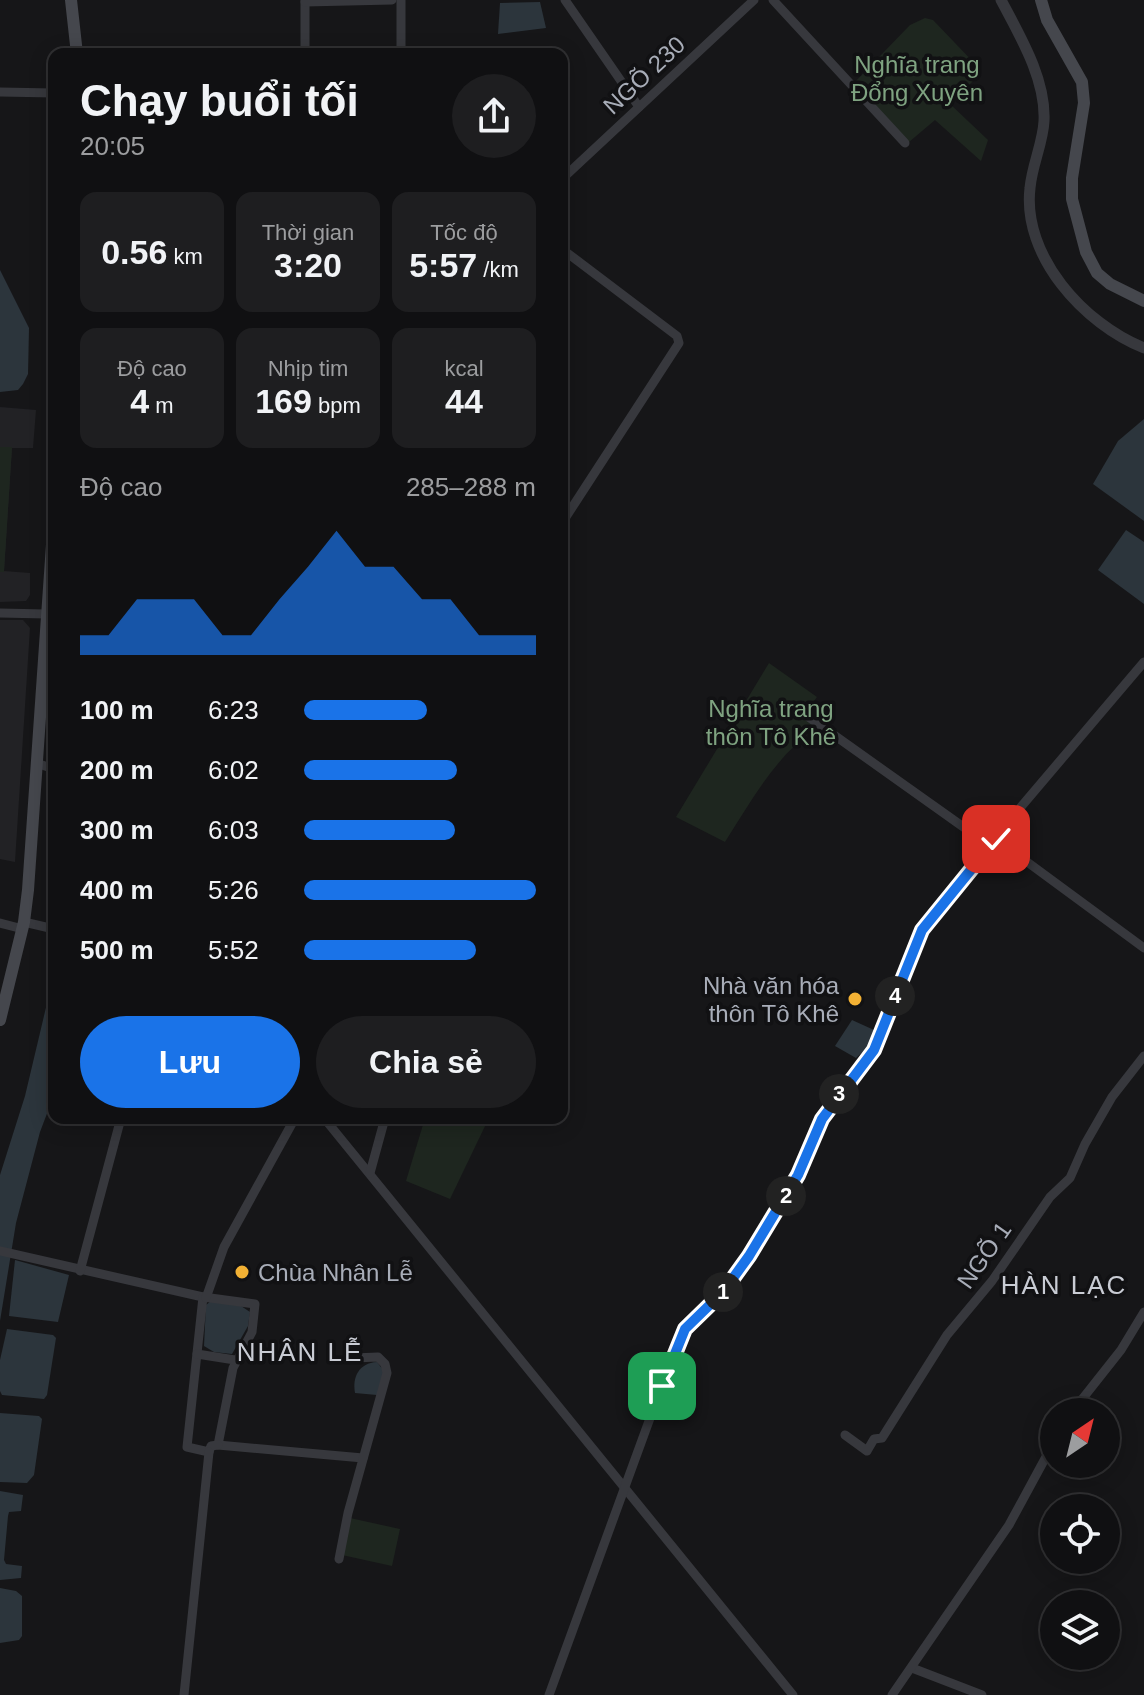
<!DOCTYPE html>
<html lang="vi">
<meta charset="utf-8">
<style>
:root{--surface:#101012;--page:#1e1e20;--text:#f1f3f6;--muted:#9c9d9f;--line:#303032;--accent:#1a73e8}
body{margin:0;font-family:Helvetica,sans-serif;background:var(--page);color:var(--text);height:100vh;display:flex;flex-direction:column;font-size:30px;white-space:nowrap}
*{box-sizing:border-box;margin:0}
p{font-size:26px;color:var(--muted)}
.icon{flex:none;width:44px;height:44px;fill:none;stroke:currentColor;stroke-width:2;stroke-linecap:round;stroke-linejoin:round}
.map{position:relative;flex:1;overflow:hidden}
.drawer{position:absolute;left:48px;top:48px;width:520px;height:1076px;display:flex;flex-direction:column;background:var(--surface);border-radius:16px;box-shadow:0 4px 20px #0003,0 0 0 2px var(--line)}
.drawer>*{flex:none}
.needle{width:52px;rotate:35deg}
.controls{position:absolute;left:1040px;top:1398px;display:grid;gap:16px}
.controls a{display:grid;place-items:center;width:80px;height:80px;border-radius:50%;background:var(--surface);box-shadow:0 4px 20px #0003,0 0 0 2px var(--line);font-size:40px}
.pin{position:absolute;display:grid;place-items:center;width:68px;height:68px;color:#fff;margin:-34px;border-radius:16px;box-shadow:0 4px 12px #0006}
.km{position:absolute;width:40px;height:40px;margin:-20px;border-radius:50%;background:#222;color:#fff;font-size:22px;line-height:40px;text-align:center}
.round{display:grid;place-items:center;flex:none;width:84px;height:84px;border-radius:42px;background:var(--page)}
.headline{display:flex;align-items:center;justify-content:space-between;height:136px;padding:0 32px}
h1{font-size:44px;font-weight:600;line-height:60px}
.figures{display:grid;grid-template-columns:repeat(3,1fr);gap:12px;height:136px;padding:8px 32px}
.figures div{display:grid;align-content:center;border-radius:16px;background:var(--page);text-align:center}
.figures b{font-size:34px;font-weight:600}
.figures small{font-size:22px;font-weight:400}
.figures p{font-size:22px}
.chart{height:224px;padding:16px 32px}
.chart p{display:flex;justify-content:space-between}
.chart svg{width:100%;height:144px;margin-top:8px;fill:var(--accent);opacity:.7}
.primary-button{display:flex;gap:16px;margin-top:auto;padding:16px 32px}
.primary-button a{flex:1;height:92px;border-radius:48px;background:var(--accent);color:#fff;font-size:32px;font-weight:600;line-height:92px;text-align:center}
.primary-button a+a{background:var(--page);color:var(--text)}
ul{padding:0 32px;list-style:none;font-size:26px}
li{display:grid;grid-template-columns:128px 96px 1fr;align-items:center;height:60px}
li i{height:20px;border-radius:10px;background:var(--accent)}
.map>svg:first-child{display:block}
</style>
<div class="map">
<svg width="1144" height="1695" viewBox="0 0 1144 1695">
<rect width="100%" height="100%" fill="#161618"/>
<!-- built -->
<g fill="#222225">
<polygon points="0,407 36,410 33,448 12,448 4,571 30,573 30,595 26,601 0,602"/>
<polygon points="0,620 23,620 30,628 15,862 0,859"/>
</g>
<!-- green -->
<g fill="#1e261f">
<polygon points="925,18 933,20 977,66 974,80 950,104 988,140 981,161 935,120 909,142 854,83 910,25"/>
<polygon points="0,447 12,447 4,572 0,572"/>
<path d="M 769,663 L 817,697 L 804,715 L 816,723 C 807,739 793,745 782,759 C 760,784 743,814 725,842 L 676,817 Z"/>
<polygon points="425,1118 472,1118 486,1124 450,1199 406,1181"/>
<polygon points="350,1518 400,1529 392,1566 342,1555"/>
</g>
<!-- water -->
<g fill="#2c353c">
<polygon points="540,2 546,28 498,34 500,3"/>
<polygon points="0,270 29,328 28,374 23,384 18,390 0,392"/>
<polygon points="1144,419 1144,521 1093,484 1118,441"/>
<polygon points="1126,530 1144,542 1144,604 1098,570"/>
<polygon points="54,988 54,1095 40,1132 16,1223 0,1321 0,1175 25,1096 48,999"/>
<polygon points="852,1020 874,1030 871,1044 856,1058 835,1046"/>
<polygon points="15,1260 69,1275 58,1322 9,1316"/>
<polygon points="211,1301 241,1306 250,1312 248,1326 232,1354 214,1352 204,1346 206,1305"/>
<polygon points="7,1329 53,1335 56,1338 47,1395 44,1399 2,1395 0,1391 0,1360"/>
<path d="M 377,1362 L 384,1371 L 377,1395 L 355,1393 C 352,1377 359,1363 377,1362 Z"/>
<polygon points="0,1413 39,1416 42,1419 34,1475 27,1483 0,1482"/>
<polygon points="0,1491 23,1495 21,1511 9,1512 8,1516 4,1560 6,1564 22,1566 21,1578 0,1580"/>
<polygon points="0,1588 16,1591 22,1596 22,1636 19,1640 0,1643"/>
</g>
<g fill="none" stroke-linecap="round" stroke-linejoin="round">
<!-- minor -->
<g stroke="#37383d" stroke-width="9">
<polyline points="305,0 305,54"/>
<polyline points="565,0 639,107"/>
<polyline points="773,0 905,143"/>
<polyline points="305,2 392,0"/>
<polyline points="401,54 401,0"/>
<polyline points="0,92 54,93"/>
<polyline points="562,179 754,0"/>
<polyline points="562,249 677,336 679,343 562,523"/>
<polyline points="0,613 46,614"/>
<polyline points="803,713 969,831 986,848"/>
<polyline points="36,763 54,769"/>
<polyline points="996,839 1144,948"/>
<polyline points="24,922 54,929"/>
<polyline points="0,923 23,929"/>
<polyline points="324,1118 793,1695"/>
<polyline points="370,1173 385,1118"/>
<polyline points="0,1251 203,1297 255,1304 252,1332 233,1368 218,1445 363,1458"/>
<polyline points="80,1271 121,1118"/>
<polyline points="203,1297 187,1447 209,1452 211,1446 218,1445"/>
<polyline points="206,1298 224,1247 295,1118"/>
<polyline points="197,1354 235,1360"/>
<polyline points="1072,1412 1121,1350 1144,1312"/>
<polyline points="845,1435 867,1451 874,1439 882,1438 947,1335 992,1281 1050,1197 1070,1178 1085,1144 1112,1097 1144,1056"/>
<polyline points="339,1559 348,1513 387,1373 385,1364 378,1357 354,1358"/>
<polyline points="912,1668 982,1695"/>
<polyline points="184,1695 209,1452"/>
<polyline points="549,1695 680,1336 723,1292 741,1268 792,1186 822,1119 874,1050 922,930 986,848 1144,662"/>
<polyline points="892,1695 1009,1525 1054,1442"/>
</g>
<!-- tertiary -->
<path stroke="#37383d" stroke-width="11" d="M 1001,0 C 1020,36 1046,79 1044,121 C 1043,143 1032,165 1030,188 C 1022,256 1084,324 1144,348"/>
<!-- secondary -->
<g stroke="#45474d" stroke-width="12">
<polyline points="71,0 77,54"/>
<polyline points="1041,0 1047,20 1082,82 1084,103 1072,178 1072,199 1086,252 1097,273 1110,284 1144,301"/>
<polyline points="0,1020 24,922 28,890 54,516"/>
</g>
</g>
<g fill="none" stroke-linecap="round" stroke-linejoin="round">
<!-- route casing -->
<g stroke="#fff" stroke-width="16">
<polyline id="route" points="662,1386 685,1329 723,1292 749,1256 798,1175 822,1119 874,1050 922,930 996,839"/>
</g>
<!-- route -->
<use href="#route" stroke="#1a73e8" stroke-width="10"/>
</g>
<!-- markers -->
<g fill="#f2b134" stroke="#111113" stroke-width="3">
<circle cx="855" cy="999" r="8"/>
<circle cx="242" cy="1272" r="8"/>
</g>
<g text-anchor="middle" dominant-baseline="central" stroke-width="7" stroke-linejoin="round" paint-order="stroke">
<!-- park labels -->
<g font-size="24" fill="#7fa381" stroke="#111113">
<text x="917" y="64">Nghĩa trang<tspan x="917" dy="28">Đổng Xuyên</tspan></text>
<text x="771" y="708">Nghĩa trang<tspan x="771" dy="28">thôn Tô Khê</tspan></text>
</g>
<!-- street labels -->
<g font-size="24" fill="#a8adb8" stroke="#111113">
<text transform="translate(644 75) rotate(-43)">NGÕ 230</text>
<text transform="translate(984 1255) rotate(-55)">NGÕ 1</text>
</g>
<!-- poi labels -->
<g font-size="24" fill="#a8adb8" stroke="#111113" text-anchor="end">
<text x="839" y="985">Nhà văn hóa<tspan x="839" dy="28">thôn Tô Khê</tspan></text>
<text x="258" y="1272" text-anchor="start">Chùa Nhân Lễ</text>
</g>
<!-- neighbourhood labels -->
<g font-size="26" letter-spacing="2" fill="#c9ccd4" stroke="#111113">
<text x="1064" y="1285">HÀN LẠC</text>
<text x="300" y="1352">NHÂN LỄ</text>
</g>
</g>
</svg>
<div class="controls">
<a><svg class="needle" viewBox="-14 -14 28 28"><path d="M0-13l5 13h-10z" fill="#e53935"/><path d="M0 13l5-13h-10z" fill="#9c9d9f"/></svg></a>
<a><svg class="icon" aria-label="locate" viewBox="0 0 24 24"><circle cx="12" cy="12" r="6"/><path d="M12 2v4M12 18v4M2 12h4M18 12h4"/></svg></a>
<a><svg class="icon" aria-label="layers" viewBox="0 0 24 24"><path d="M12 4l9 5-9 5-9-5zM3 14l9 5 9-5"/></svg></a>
</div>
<div class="pin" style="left:662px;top:1386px;background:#1e9e55"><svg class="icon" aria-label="arrive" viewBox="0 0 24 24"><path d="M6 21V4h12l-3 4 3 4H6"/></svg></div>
<div class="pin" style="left:996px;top:839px;background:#d93025"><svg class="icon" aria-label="check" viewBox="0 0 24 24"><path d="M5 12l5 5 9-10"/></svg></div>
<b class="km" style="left:723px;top:1292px">1</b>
<b class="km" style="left:786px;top:1196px">2</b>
<b class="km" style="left:839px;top:1094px">3</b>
<b class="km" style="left:895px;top:996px">4</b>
<section class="drawer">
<div class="headline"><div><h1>Chạy buổi tối</h1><p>20:05</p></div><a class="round"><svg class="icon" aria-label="share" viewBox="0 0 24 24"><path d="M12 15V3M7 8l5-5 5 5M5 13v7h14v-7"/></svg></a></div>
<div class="figures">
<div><b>0.56<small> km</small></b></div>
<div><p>Thời gian</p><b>3:20</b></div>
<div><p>Tốc độ</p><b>5:57<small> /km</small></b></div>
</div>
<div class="figures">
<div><p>Độ cao</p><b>4<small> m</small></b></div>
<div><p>Nhịp tim</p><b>169<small> bpm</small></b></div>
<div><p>kcal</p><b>44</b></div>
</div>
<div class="chart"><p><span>Độ cao</span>285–288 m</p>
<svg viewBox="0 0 160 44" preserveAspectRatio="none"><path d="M0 44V38L10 38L20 27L30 27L40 27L50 38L60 38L70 27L80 17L90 6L100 17L110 17L120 27L130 27L140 38L150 38L160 38V44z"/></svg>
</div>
<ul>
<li><b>100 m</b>6:23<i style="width:53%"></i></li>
<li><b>200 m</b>6:02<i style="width:66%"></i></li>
<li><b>300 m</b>6:03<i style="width:65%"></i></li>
<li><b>400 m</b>5:26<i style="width:100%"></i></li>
<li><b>500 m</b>5:52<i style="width:74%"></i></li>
</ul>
<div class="primary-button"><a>Lưu</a><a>Chia sẻ</a></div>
</section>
</div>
